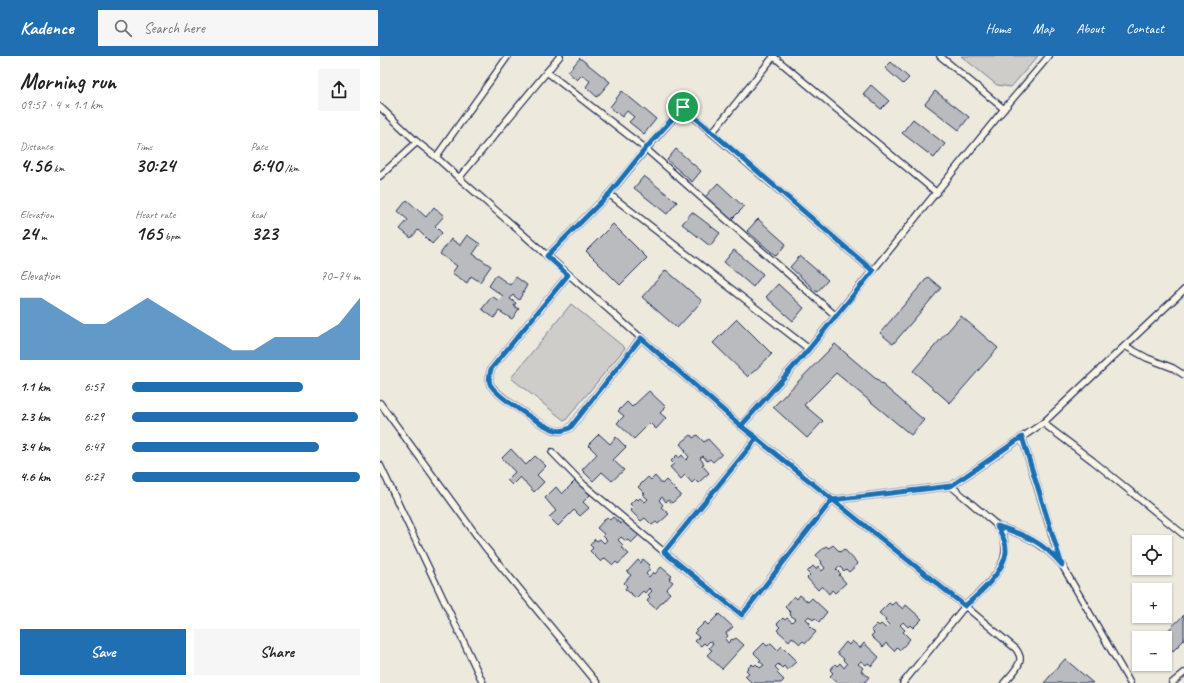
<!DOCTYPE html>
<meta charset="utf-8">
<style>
:root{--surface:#fff;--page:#f6f6f6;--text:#222;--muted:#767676;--accent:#1f6fb2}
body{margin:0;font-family:Caveat,sans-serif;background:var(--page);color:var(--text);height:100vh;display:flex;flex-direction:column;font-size:15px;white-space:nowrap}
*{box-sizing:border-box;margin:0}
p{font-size:13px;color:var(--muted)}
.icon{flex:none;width:22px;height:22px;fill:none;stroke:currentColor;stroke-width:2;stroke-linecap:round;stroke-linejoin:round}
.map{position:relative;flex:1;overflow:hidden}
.drawer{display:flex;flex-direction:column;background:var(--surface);width:380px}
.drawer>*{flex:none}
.controls{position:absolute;left:752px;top:479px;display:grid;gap:8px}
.controls a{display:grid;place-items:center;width:40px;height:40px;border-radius:0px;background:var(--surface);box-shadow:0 1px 3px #0004;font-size:20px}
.pin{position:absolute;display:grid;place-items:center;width:34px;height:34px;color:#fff;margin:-17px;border:2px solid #fff;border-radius:50%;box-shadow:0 1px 4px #0007}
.round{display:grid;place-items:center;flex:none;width:42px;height:42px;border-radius:0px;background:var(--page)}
.summary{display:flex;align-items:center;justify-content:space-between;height:68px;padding:0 20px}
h1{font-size:22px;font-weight:700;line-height:30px}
.figures{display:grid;grid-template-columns:repeat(3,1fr);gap:6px;height:68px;padding:4px 20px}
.figures div{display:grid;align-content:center}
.figures b{font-size:20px;font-weight:700}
.figures small{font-size:11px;font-weight:400}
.figures p{font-size:11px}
.chart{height:112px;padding:8px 20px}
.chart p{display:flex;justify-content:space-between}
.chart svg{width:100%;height:72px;margin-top:4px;fill:var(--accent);opacity:.7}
.cta{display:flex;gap:8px;margin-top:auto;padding:8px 20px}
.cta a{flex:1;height:46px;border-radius:0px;background:var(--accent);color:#fff;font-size:16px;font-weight:700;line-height:46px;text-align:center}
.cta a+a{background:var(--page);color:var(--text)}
ul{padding:0 20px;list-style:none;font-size:13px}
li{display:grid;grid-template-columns:64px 48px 1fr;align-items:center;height:30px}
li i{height:10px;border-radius:5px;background:var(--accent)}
header{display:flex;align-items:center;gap:24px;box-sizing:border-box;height:56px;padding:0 20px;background:var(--accent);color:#fff}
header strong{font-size:19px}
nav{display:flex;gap:22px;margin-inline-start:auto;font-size:14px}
.search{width:280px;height:36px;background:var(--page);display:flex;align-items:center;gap:10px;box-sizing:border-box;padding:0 14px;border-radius:0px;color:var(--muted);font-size:15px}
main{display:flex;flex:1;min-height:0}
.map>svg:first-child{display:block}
</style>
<header>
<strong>Kadence</strong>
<div class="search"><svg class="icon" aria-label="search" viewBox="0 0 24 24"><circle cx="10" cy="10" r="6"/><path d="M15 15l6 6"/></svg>Search here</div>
<nav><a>Home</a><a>Map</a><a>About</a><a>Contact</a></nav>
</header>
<main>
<section class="drawer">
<div class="summary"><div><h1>Morning run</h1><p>09:57 · 4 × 1.1 km</p></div><a class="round"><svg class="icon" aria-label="share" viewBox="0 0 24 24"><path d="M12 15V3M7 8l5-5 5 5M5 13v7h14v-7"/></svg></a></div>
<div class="figures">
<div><p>Distance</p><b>4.56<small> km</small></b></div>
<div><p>Time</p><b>30:24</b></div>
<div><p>Pace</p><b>6:40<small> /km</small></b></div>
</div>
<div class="figures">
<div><p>Elevation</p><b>24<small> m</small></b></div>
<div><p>Heart rate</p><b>165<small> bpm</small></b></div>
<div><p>kcal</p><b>323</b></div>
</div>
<div class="chart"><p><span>Elevation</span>70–74 m</p>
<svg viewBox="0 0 160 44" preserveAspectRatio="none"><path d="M0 44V6L10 6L20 14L30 22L40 22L50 14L60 6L70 14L80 22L90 30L100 38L110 38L120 30L130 30L140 30L150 22L160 6V44z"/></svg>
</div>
<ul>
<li><b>1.1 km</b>6:57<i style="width:75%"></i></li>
<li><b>2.3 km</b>6:29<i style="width:99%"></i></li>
<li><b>3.4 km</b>6:47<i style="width:82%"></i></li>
<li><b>4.6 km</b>6:27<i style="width:100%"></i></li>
</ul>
<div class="cta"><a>Save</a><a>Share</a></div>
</section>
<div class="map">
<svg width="804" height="627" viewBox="0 0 804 627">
<rect width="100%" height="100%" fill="#eee9dd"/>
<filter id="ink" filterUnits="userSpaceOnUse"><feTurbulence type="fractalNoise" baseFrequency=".025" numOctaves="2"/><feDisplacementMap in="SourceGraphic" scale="8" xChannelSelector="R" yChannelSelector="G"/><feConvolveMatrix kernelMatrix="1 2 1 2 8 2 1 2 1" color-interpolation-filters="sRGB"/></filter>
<g filter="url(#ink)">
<!-- green -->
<g fill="#cfcdca" stroke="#757e94">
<polygon points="581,0 658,0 631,31 617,29"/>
<polygon points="191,248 245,292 185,365 131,322"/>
</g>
<!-- building -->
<g fill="#babbbe" stroke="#1b2f5e">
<polygon points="200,2 230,26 217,41 206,31 210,25 202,19 197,24 188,16"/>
<polygon points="511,6 529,22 523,28 505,12"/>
<polygon points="491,29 509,45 501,53 483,38"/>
<polygon points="242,35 276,63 264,78 249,66 254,61 247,55 242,61 230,51"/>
<polygon points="555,35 589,61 579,74 545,48"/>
<polygon points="533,63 565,88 554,102 522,77"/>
<polygon points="296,93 321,115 312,126 287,104"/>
<polygon points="264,120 297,146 287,158 254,132"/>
<polygon points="338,127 364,151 351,164 325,141"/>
<polygon points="27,144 46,161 54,151 64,160 55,170 62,177 52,188 38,174 31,182 20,173 28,164 18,155"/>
<polygon points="312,156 340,177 330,190 302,168"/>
<polygon points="378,163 406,188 396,200 367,175"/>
<polygon points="233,168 267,202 240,229 206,195"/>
<polygon points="87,179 100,188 93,198 111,210 100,226 91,220 87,227 72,217 77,210 60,198 71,183 80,189"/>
<polygon points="354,194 383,218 373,231 344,206"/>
<polygon points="420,200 448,224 437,236 410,211"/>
<polygon points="286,214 322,245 297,272 262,241"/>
<polygon points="116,219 130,229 136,221 147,229 139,244 133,239 130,243 136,247 134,250 139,253 132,263 119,255 114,262 102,253 112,240 119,245 123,240 109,230"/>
<polygon points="548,221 561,232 513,288 500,277"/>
<polygon points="398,228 424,252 413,265 386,241"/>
<polygon points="581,260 618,292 570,347 533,315"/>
<polygon points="357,263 392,298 368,321 333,287"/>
<polygon points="455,288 544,364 531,379 456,317 424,349 443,365 427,382 393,351"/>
<polygon points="269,335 286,351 280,357 286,362 276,373 270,367 254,383 237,367 244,360 238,355 247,346 252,351"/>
<polygon points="219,378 230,388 236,381 246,391 233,404 244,414 232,425 222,416 213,425 202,414 217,398 208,389"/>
<polygon points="311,379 313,382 317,379 324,386 328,383 342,398 333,406 330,403 327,405 323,400 320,402 324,408 322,409 329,417 318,427 315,424 312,427 305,419 301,423 290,411 294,408 291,405 297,399 299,402 302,399 306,404 309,401 305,396 306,395 300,388"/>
<polygon points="131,393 146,409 155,400 166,410 157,419 164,426 154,436 140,421 132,429 127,424 135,416 122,402"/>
<polygon points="275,420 282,428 286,424 301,439 292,447 288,444 286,446 282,441 279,444 283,449 281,451 289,458 278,468 276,466 272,469 265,462 261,465 250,454 253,451 250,448 256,442 258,444 260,442 265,446 268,443 263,439 265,438 258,431 268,421 271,424"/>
<polygon points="196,424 210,439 203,446 209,452 200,460 194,454 178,470 169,461 176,455 165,442 176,431 182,438"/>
<polygon points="227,461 230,464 233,461 241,468 244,464 260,478 251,487 248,484 246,485 241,481 238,484 243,489 241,491 249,498 238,508 236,506 233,509 225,502 221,506 210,495 213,492 210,489 215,483 217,485 220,483 224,487 227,484 223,480 224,478 217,472"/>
<polygon points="453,489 460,496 464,493 478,508 469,516 466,513 464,515 459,510 456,513 461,518 459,519 466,527 455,537 452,534 449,538 442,530 438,534 427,522 430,519 427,516 433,510 436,513 438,510 442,515 445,512 441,507 442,506 436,499 446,490 449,492"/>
<polygon points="263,503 270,509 268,511 270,513 266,518 269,521 273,516 275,518 281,511 292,520 289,523 293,526 286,534 290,537 276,553 267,545 270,541 268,539 272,535 269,532 265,537 263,535 256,542 245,533 247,530 244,527 251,519 247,516 258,504 261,507"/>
<polygon points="420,539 428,546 432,542 447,556 439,566 435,562 433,564 429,560 426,563 430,567 429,569 436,576 426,587 423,585 420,588 412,581 409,585 397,574 400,571 397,568 403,562 405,564 407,562 412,566 415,563 410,559 411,557 405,551 414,540 417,543"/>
<polygon points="515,546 523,553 526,549 542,563 533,572 530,569 528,571 523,566 520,569 525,574 523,576 530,583 520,594 517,591 514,595 506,587 503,591 491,580 494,577 491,574 497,568 499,570 501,568 506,572 509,569 505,565 506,563 499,557 509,547 512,549"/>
<polygon points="339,558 353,571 346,577 348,580 345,583 348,587 352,583 353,584 356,582 364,589 342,613 327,599 332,594 329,592 333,587 330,585 326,589 324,587 321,590 315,585 319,581 314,577 325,566 328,569"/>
<polygon points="804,559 804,584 793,595 785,587 785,582 780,582"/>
<polygon points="472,585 480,592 484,587 499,601 492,610 488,607 486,609 481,605 478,608 483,612 481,615 489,621 484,627 458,627 450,620 453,617 450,614 455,608 457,610 460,607 464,612 467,608 463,604 464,603 457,597 466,586 469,589"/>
<polygon points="384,587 387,590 391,587 398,594 402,590 417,605 407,614 404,610 402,612 398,608 395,611 399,615 397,617 404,624 401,627 372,627 365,620 369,617 366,614 372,608 374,610 376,608 380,612 384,609 379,605 381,604 374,597"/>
<polygon points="685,603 713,627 664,627"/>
</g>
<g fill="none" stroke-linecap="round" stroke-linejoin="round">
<!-- service casing -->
<g stroke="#1b2f5e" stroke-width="8">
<g id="service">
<path d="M 180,0 L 79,122 L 361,370 L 585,550 C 608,529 640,503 618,471 C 614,466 608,462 604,458 C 593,449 582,439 571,430 L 452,444 L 362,559 L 284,496 L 377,382"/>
<polyline points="393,0 557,137"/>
<polyline points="560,0 624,53"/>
<polyline points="167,16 266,93 456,260"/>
<polyline points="0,51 37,86 56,101"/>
<polyline points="332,77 493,215"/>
<polyline points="0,120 37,86"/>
<polyline points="79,122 56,101 128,0"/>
<polyline points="229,138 266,93 303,51 332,77 394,0"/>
<polyline points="167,200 229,138 429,293"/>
<path d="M 188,219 L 111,313 C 110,318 108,322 110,328 C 116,339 166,374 179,375 C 183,375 186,374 190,372 L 261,282"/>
<polyline points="745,290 767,302 793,312 804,319"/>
<polyline points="0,347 105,491 217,627"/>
<polyline points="663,367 804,234"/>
<polyline points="361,370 429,293 624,53 669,0"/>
<polyline points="642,381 680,505"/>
<polyline points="172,396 203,428 284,496"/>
<polyline points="0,409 103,627"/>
<polyline points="571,430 663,367 713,405 804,479"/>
<path d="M 617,470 C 645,479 662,486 682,509 L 750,627"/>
<path d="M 523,627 L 585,550 L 636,593 C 638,596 640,599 640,602 C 641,610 629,621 624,627"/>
<polyline points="792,627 804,617"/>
</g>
</g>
<!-- service -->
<use href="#service" stroke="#fcf5e5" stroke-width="5.5"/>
</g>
</g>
<g fill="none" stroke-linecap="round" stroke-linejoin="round" filter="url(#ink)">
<!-- route casing -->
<g stroke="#fff" stroke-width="8">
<path id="route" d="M 303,51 L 266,92 L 229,138 L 167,200 L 188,219 L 111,313 C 110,318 108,322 110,328 C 116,340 163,371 176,374 C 181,376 185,374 190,372 L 261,282 L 361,370 L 585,550 C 600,537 624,516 626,496 C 627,486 621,478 617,470 C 645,479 662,485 682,509 L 642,381 L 571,430 L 452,444 L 362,559 L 284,496 L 377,382 L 361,370 L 429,293 L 493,215 L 303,51"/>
</g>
<!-- route -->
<use href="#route" stroke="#1f6fb2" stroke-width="5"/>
</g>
</svg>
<div class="controls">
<a><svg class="icon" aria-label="locate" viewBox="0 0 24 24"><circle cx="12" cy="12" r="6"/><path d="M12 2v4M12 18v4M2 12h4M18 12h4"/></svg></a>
<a>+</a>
<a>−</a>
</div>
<div class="pin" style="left:303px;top:51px;background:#1e9e55"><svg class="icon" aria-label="arrive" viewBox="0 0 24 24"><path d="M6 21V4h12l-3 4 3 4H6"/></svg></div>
</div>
</main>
